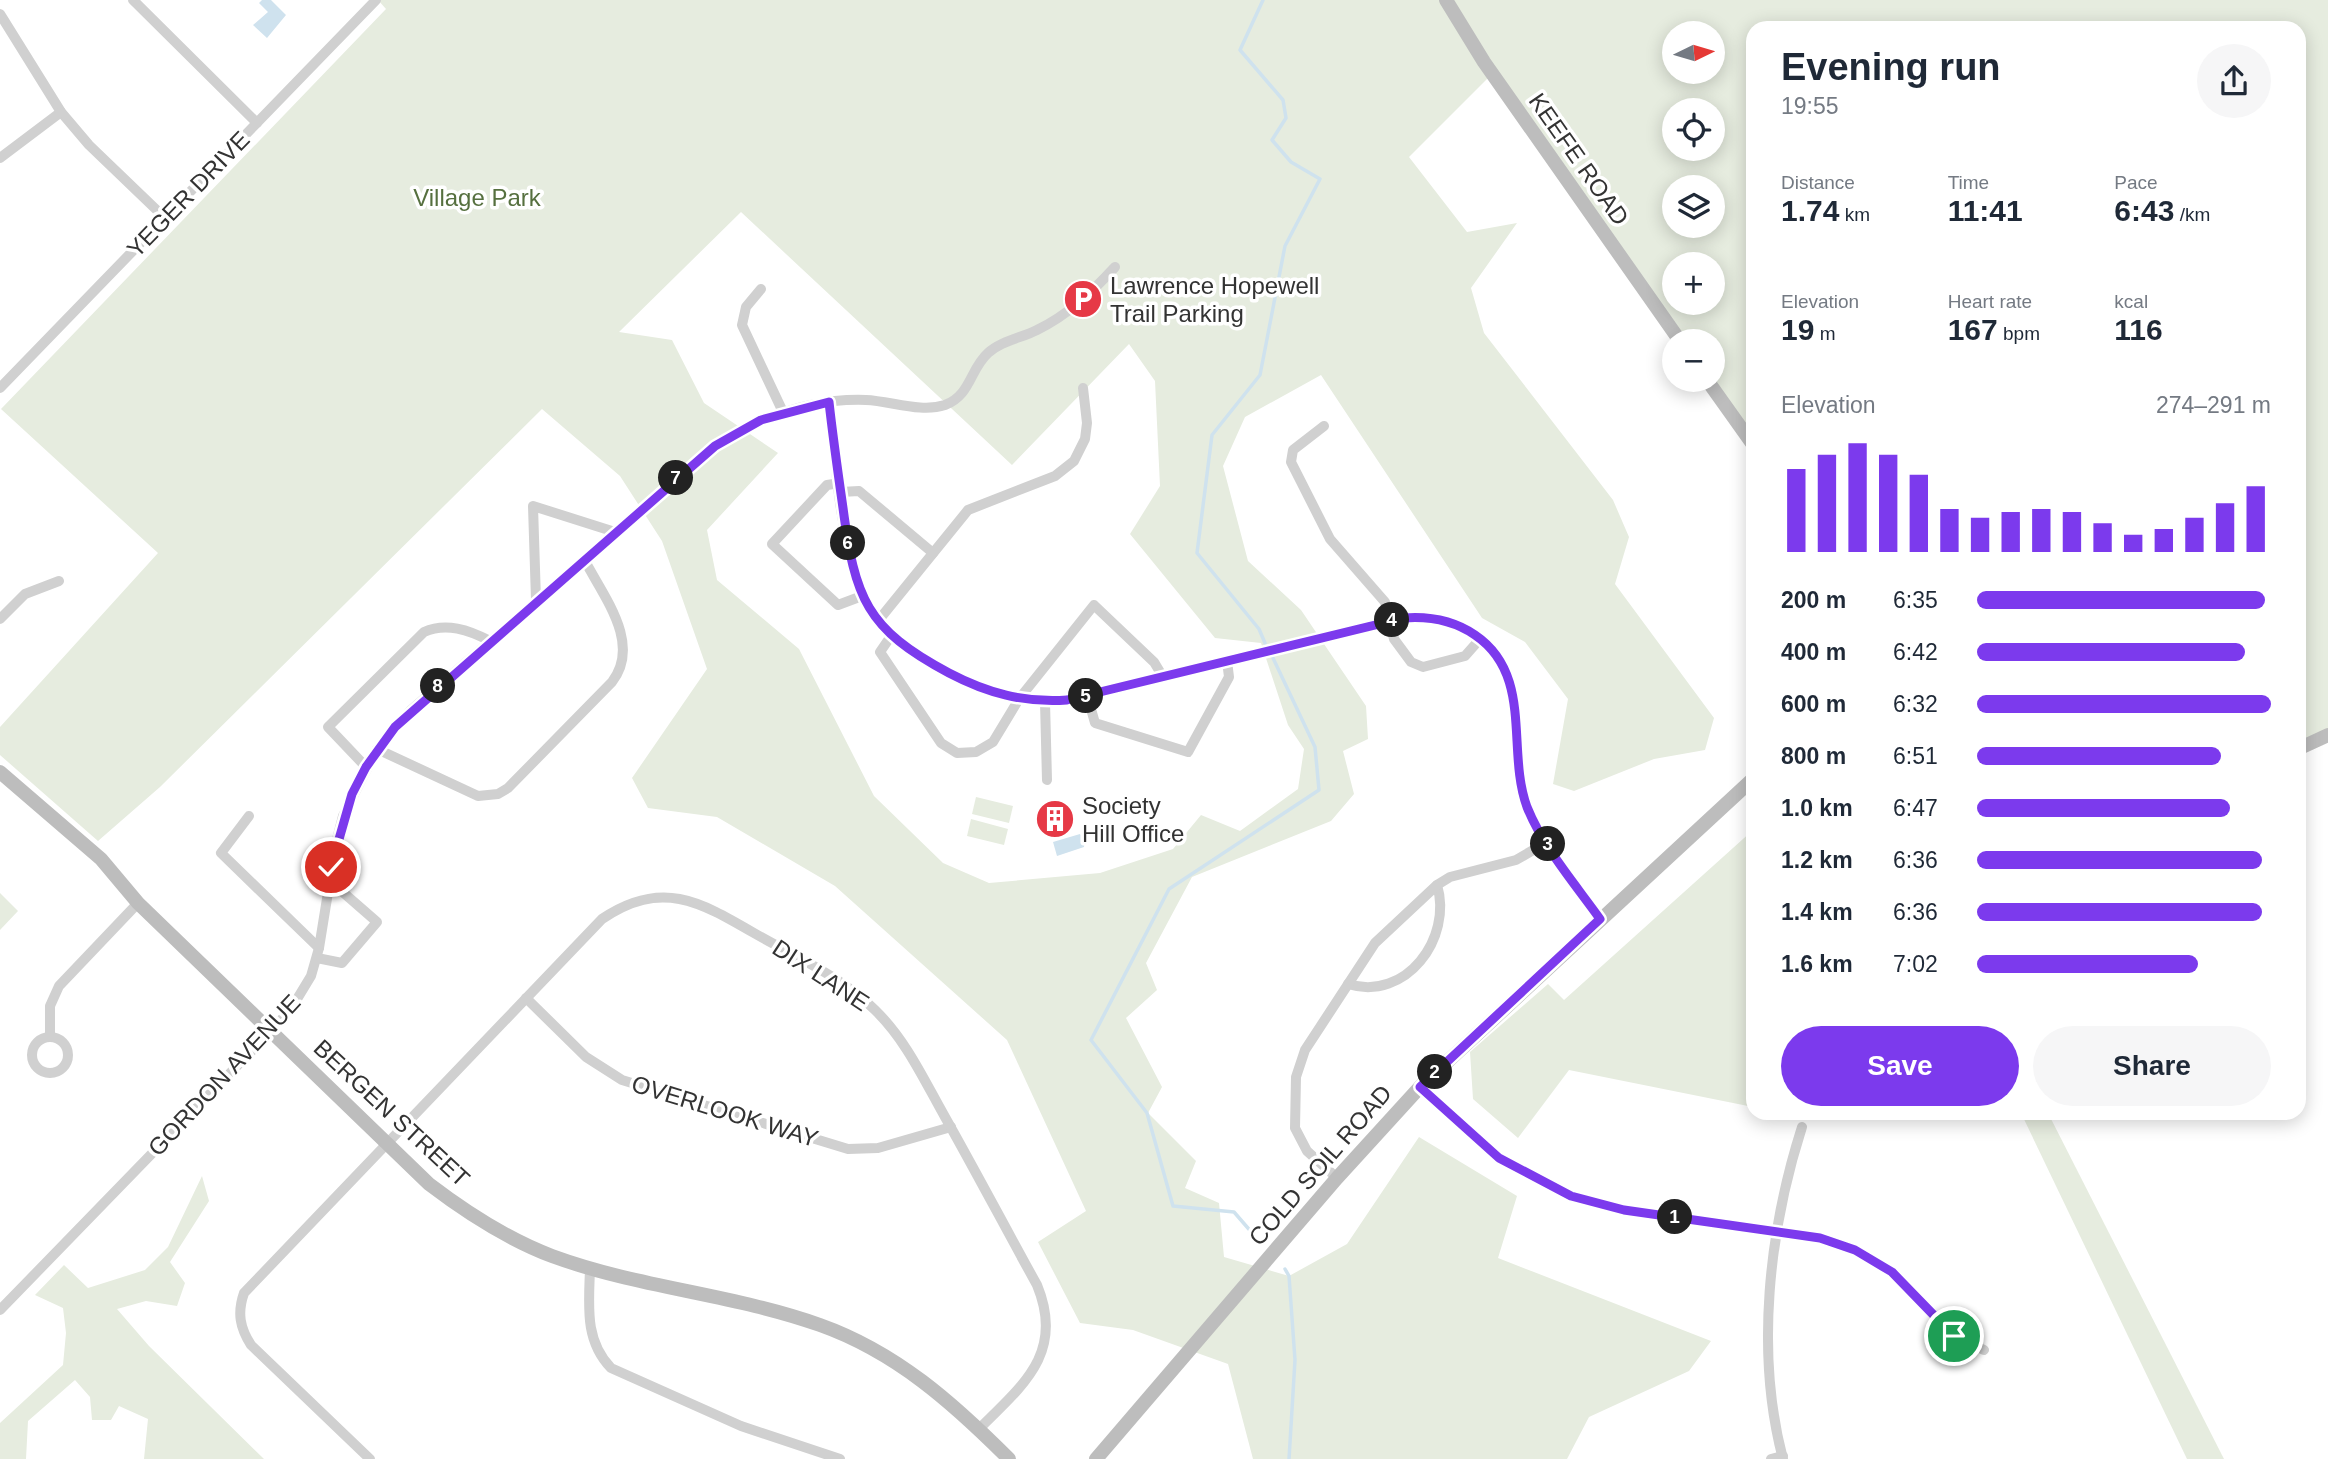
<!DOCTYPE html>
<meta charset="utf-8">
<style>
:root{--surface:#fff;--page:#f6f6f7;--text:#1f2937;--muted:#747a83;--accent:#7c3aed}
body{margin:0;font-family:Arial,sans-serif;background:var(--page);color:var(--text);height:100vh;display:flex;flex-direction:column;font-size:26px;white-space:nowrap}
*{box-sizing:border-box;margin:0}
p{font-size:23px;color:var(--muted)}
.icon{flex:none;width:38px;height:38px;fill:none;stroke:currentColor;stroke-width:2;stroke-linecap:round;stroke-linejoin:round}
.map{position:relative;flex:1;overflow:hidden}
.sheet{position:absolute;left:1746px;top:21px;width:560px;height:1099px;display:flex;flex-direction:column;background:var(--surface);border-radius:21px;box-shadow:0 4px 18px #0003}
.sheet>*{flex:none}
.needle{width:46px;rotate:85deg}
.fabs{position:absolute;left:1662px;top:21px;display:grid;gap:14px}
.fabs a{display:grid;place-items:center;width:63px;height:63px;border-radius:50%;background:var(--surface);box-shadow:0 4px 18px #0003;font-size:35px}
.pin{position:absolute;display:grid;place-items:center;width:60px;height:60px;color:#fff;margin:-30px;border:4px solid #fff;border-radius:50%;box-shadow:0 2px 7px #0007}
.km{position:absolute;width:35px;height:35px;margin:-18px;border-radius:50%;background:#222;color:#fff;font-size:19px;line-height:35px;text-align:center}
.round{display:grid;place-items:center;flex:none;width:74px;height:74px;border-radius:37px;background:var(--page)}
.headline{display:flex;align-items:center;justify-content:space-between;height:119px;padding:0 35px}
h1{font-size:38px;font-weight:800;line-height:52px}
.figures{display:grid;grid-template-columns:repeat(3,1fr);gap:10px;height:119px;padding:7px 35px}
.figures div{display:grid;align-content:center}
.figures b{font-size:30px;font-weight:800}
.figures small{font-size:19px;font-weight:400}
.figures p{font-size:19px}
.chart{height:196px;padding:14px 35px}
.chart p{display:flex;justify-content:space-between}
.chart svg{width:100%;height:126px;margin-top:7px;stroke:var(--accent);stroke-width:6}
.button{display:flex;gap:14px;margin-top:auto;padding:14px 35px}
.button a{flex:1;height:80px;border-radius:42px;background:var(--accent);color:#fff;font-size:28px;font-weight:800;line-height:80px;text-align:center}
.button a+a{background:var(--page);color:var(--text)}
ul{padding:0 35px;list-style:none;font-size:23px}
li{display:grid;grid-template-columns:112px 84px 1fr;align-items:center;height:52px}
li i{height:18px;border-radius:9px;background:var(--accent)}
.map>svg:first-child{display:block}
</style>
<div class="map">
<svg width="2328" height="1459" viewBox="0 0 2328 1459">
<rect width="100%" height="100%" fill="#fff"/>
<!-- green -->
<g fill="#e6ecdf" fill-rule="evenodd">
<path d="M 378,0 L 2328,0 L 2328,735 L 2300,748 L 2300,28 L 1754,28 L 1753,443 L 1713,380 L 1713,341 L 1682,341 L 1490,76 L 1409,157 L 1467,232 L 1517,223 L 1471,288 L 1484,333 L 1613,500 L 1629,537 L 1615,584 L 1714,718 L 1705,750 L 1654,759 L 1574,791 L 1553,784 L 1568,699 L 1525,642 L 1482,618 L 1321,375 L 1245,417 L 1223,466 L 1248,561 L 1301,610 L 1366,706 L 1368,739 L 1343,751 L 1354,794 L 1331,821 L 1192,877 L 1146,963 L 1157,990 L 1126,1018 L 1162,1087 L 1148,1113 L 1196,1161 L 1185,1188 L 1219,1203 L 1224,1257 L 1289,1276 L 1347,1244 L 1419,1137 L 1517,1196 L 1498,1258 L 1711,1341 L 1689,1371 L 1589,1417 L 1567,1459 L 1253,1459 L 1228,1364 L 1133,1330 L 1080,1323 L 1038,1242 L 1086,1211 L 1007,1040 L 835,886 L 717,817 L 648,808 L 632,778 L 707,669 L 662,541 L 620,476 L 542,409 L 160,787 L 98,841 L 0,755 L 0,727 L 158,553 L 1,409 L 386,9 ZM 1675,33 L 1713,33 L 1713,72 L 1675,72 ZM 1675,110 L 1713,110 L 1713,149 L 1675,149 ZM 1675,187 L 1713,187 L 1713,226 L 1675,226 ZM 741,212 L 1012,465 L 1129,344 L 1155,381 L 1160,486 L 1130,534 L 1215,638 L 1261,643 L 1288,725 L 1304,749 L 1298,789 L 1240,831 L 1201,815 L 1173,849 L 1100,873 L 989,883 L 943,863 L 874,796 L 799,649 L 717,580 L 707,530 L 778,453 L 704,403 L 672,340 L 619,332 ZM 1675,264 L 1713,264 L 1713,303 L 1675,303 Z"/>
<polygon points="976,797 1013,806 1009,823 972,814"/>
<polygon points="971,819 1008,829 1004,845 967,836"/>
<polygon points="1753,830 1753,1107 1569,1070 1518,1138 1473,1099 1470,1052 1548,984 1564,1000"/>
<polygon points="0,893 18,911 0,930"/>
<polygon points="2021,1113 2048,1113 2224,1459 2187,1459"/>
<polygon points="202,1176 209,1201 170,1262 185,1283 177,1306 146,1301 117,1309 149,1346 264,1459 144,1459 148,1419 119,1406 111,1420 92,1420 90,1397 75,1380 28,1421 26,1459 0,1459 0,1423 63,1365 66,1333 63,1308 35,1295 64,1265 88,1288 145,1270 168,1247"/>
</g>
<!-- water -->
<g fill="#cfe2ee">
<polygon points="262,0 271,0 286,15 267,38 253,25 268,12 259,3"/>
<polygon points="1080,834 1085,840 1084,847 1057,856 1053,842"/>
</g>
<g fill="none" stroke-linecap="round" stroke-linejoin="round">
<!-- stream -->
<g stroke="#cfe2ee" stroke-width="3.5">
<polyline points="1263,0 1240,50 1283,100 1286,118 1272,140 1291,162 1320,179 1285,246 1260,375 1212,435 1197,553 1259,629 1265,643"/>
<polyline points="1260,1242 1234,1212 1173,1206 1147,1113 1091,1040 1169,889 1319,790 1315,747 1273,658"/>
<polyline points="1285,1269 1289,1276 1295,1360 1289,1459"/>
</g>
<!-- street -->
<g stroke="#d0d0d0" stroke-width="10">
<polyline points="133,0 257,123"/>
<polyline points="0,14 61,112 89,145 165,218"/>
<polyline points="0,158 61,112"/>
<polyline points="761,289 746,307 742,325 783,412"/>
<polyline points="0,388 376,0"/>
<path d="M 829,402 C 838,473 839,584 891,635 C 906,650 926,660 944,670 C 984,692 1022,704 1067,700 L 1404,618 C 1430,616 1453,620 1475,635 C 1534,675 1506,750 1528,807 C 1543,847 1575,883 1600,919"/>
<polyline points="1324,426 1293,450 1291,462 1330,539 1385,602 1394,639 1411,662 1423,667 1465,656 1480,639"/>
<polyline points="840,483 827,485 772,544 838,605 862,596"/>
<polyline points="841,492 859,491 933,553"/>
<polyline points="536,600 533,506 615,532"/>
<polyline points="0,619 25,594 59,581"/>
<polyline points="878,621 968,510 1055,476 1074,461 1085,439 1087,423 1083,388"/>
<polyline points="891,636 880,652 941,743 957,753 976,752 993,742 1019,699 1094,605 1154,662 1163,677"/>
<polyline points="1087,695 1095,723 1188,752 1229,677 1227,661"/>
<polyline points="1045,702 1047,780"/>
<path d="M 377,749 L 478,796 L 498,794 L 508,788 L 612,682 C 642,643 603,596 584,559"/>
<path d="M 366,767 L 328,727 L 424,632 C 446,622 469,630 490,641"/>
<polyline points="249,816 221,853 319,948"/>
<polyline points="317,958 342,963 377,922 330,881"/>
<path d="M 1348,984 C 1406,1002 1453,938 1437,885"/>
<polyline points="526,998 586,1057 622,1080 848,1149 878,1148 951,1127"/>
<circle cx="50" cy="1055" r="18"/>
<polyline points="50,1037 50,1006 59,986 138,903"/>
<polyline points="1420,1087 1499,1158 1571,1196 1624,1210 1820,1238 1855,1250 1892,1272 1954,1336 1984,1350"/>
<polyline points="1337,1178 1307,1151 1295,1128 1296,1077 1305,1050 1375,943 1437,885 1450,877 1516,860 1547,842"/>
<path d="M 590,1268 C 589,1305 584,1340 611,1368 L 741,1426 L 840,1459"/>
<path d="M 0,1310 L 271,1031 L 291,1009 L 311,976 L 319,948 L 336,843 L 343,816 L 377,749 L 411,710 L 715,446 C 761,417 811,398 866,400 C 891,401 921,413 945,405 C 971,395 970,369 988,353 C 1001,341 1021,338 1037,330 C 1068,315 1092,292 1115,267"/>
<path d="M 370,1459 L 251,1345 C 240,1328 237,1313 244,1293 L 602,919 C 661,879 699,901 754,933 C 794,956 842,977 875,1010 C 906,1040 924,1080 945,1117 C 976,1172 1006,1229 1037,1285 C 1065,1353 1023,1385 979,1429"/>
<polyline points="1771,1459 1783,1456"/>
<path d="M 1783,1459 C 1755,1353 1769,1230 1802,1127"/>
</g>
<!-- secondary -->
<g stroke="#bdbdbd" stroke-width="14">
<polyline points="1446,0 1484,62 1680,341"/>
<polyline points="1707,380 1754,446"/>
<polyline points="2300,748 2328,735"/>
<path d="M 0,772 L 101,859 L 138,903 L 429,1184 C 467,1213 507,1239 552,1256 C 639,1288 733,1294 820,1325 C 896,1352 953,1403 1009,1459"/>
<polyline points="1096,1459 1337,1178 1420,1087 1754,778"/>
</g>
</g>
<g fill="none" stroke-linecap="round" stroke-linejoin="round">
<!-- route casing -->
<g stroke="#fff" stroke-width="14">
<path id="route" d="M 331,867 L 352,794 L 366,767 L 395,727 L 715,446 L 761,420 L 829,402 C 833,438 838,473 843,508 C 855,598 866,629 949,673 C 987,693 1024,703 1067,700 L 1404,618 C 1430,616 1453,620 1475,635 C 1534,675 1506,750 1527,807 C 1543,847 1575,884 1600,919 L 1420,1087 L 1499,1158 L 1571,1196 L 1624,1210 L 1820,1238 L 1855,1250 L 1892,1272 L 1954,1336"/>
</g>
<!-- route -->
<use href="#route" stroke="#7c3aed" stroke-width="9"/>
</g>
<!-- icons -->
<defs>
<g id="parking-disc" transform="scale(2.0125)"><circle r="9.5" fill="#e63946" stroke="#fff"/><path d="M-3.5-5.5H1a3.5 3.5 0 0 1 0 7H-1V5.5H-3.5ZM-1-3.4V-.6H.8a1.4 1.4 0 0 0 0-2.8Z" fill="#fff"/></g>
<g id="building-disc" transform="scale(2.0125)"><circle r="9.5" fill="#e63946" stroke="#fff"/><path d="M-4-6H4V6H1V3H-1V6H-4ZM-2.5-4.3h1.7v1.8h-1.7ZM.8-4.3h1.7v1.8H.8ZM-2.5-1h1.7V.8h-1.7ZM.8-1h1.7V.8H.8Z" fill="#fff"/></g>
</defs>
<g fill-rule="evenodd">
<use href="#parking-disc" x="1083" y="299"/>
<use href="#building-disc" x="1055" y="819"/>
</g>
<g text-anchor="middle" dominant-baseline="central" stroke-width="7" stroke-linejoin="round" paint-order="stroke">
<!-- street labels -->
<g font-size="24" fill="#333" stroke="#fff">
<text transform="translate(1579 159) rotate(55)">KEEFE ROAD</text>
<text transform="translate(188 194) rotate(-46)">YEGER DRIVE</text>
<text transform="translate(821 975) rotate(33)">DIX LANE</text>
<text transform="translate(224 1075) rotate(-47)">GORDON AVENUE</text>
<text transform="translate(725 1111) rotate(17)">OVERLOOK WAY</text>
<text transform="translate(392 1113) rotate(43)">BERGEN STREET</text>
<text transform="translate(1320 1165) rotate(-49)">COLD SOIL ROAD</text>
</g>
<!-- park labels -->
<g font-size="24" fill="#56703f" stroke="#fff">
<text x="477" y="197">Village Park</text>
</g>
<!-- poi labels -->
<g font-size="24" fill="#333" stroke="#fff" text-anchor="start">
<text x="1110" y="285">Lawrence Hopewell<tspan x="1110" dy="28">Trail Parking</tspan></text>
<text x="1082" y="805">Society<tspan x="1082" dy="28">Hill Office</tspan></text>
</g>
</g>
</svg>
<div class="fabs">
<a><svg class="needle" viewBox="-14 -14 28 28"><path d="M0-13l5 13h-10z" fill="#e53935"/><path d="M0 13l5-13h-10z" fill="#747a83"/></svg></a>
<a><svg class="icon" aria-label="locate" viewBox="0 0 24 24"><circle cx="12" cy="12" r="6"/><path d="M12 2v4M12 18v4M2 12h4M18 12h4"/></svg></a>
<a><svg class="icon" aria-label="layers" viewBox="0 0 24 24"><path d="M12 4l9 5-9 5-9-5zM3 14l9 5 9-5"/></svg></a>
<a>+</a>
<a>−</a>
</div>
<div class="pin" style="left:1954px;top:1336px;background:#1e9e55"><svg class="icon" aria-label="arrive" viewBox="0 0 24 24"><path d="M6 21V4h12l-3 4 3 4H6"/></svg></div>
<div class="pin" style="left:331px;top:867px;background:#d93025"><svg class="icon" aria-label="check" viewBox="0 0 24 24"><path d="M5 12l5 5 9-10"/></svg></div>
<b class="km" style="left:1675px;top:1217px">1</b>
<b class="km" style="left:1435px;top:1072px">2</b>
<b class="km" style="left:1548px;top:844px">3</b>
<b class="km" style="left:1392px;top:620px">4</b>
<b class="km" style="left:1086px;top:696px">5</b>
<b class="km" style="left:848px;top:543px">6</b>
<b class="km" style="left:676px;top:478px">7</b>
<b class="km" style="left:438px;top:686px">8</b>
<section class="sheet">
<div class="headline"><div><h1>Evening run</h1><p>19:55</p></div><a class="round"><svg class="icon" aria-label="share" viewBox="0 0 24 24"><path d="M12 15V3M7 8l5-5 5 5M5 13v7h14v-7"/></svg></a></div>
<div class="figures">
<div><p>Distance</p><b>1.74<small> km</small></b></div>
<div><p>Time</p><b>11:41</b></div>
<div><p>Pace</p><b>6:43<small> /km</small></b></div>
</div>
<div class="figures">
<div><p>Elevation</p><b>19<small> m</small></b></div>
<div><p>Heart rate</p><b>167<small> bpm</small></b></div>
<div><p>kcal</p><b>116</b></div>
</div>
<div class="chart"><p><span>Elevation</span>274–291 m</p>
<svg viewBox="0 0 160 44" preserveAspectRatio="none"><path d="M5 44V15M15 44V10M25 44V6M35 44V10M45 44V17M55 44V29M65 44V32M75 44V30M85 44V29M95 44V30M105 44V34M115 44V38M125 44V36M135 44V32M145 44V27M155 44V21"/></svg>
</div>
<ul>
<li><b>200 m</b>6:35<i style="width:98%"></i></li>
<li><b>400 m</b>6:42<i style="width:91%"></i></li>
<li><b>600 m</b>6:32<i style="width:100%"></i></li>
<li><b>800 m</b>6:51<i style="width:83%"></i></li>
<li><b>1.0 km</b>6:47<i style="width:86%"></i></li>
<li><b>1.2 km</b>6:36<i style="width:97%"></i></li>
<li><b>1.4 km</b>6:36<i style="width:97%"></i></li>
<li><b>1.6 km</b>7:02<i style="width:75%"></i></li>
</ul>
<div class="button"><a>Save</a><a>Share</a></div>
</section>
</div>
